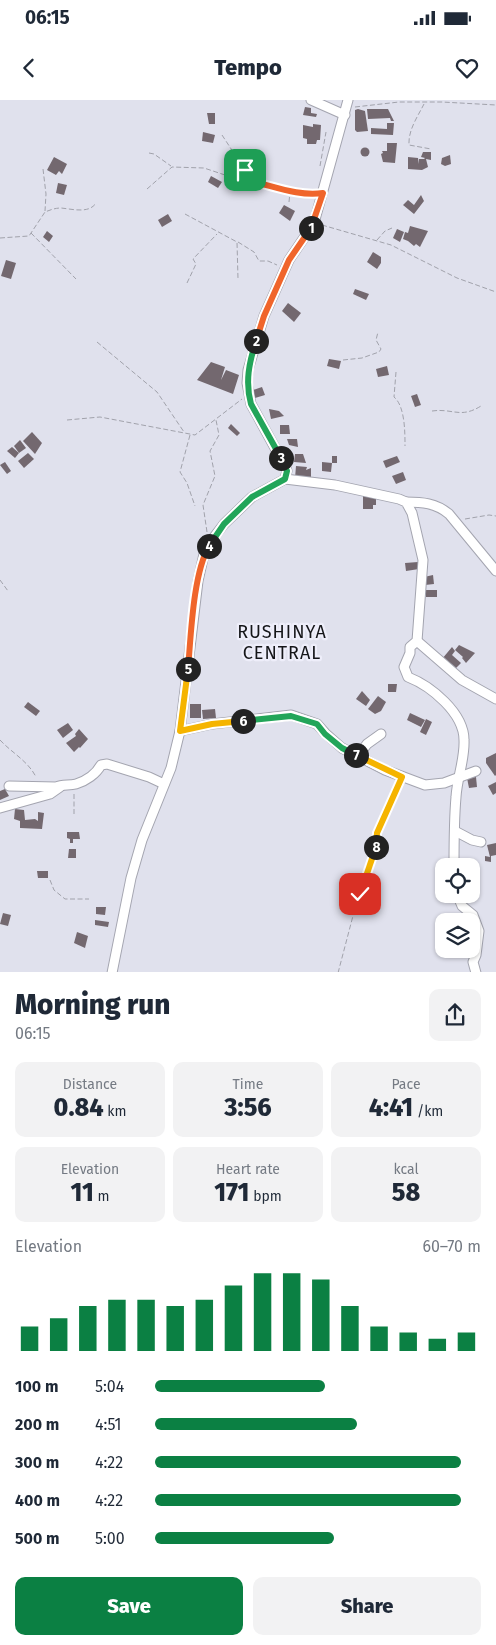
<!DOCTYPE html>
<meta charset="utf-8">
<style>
:root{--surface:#fff;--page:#f2f2f3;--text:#1f2937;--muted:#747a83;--accent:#0b8043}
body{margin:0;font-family:"Fira Sans",sans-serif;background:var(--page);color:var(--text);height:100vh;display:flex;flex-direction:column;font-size:19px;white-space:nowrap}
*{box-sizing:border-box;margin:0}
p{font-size:16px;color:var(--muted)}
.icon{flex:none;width:28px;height:28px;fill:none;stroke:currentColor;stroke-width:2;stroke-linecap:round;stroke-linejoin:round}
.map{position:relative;height:872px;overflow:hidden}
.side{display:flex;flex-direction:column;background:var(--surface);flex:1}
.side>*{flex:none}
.fabs{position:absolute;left:435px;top:758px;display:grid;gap:10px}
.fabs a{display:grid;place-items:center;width:45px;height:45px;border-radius:10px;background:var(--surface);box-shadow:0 1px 4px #0004;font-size:25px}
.pin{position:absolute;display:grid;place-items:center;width:42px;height:42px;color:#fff;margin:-21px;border-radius:10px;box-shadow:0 2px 8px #0006}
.km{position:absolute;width:25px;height:25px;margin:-12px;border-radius:50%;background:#222;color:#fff;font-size:14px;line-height:25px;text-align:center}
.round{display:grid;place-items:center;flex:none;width:52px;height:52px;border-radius:10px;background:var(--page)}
.headline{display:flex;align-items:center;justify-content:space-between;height:85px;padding:0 15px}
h1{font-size:28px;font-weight:800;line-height:38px}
.figures{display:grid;grid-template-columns:repeat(3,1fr);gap:8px;height:85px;padding:5px 15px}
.figures div{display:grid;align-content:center;border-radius:10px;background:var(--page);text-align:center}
.figures b{font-size:25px;font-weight:800}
.figures small{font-size:14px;font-weight:400}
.figures p{font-size:14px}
.chart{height:140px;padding:10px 15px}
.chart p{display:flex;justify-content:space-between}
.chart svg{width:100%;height:90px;margin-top:5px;stroke:var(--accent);stroke-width:6}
.button{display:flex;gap:10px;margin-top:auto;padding:10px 15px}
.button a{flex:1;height:58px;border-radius:10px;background:var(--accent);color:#fff;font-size:20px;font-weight:800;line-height:58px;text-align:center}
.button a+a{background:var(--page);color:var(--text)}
ul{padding:0 15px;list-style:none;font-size:16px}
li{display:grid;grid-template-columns:80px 60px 1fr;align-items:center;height:38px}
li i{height:12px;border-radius:6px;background:var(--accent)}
.status{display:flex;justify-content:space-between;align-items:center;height:35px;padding:0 25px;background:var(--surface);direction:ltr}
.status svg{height:14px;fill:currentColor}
header{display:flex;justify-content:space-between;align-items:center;height:65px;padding:0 15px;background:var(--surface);font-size:22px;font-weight:800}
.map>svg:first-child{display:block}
</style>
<div class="status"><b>06:15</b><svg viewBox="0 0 49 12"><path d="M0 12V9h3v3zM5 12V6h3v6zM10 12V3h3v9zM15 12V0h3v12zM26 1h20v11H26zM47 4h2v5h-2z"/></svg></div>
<header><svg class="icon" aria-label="back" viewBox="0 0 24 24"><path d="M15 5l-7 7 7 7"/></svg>Tempo<svg class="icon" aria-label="heart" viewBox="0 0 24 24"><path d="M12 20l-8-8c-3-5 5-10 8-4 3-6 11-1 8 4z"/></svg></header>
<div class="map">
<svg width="496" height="873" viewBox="0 0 496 873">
<rect width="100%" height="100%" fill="#e0e1ed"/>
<!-- building -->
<g fill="#73686f">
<polygon points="305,7 311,8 311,13 317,14 316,17 303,15"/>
<polygon points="358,9 365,11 368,31 357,32 355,30 355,10"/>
<polygon points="367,9 388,9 394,21 391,21 390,18 368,19"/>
<polygon points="207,13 215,13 215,24 209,24"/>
<polygon points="387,23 394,23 393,35 371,34 371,28 387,29"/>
<polygon points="313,24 321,25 320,40 317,40 316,44 307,44 307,39 303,38 303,25 313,27"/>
<polygon points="203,32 215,35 213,43 202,41"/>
<polygon points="387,43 397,43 395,63 383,62 381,54 383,53 382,51 387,51"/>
<circle cx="365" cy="52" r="4.5"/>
<polygon points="423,52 431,52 431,60 426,59 428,67 422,70 408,69 408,57 418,58 419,64 419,59 424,59 425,58 421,57"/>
<polygon points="450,55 451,64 445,66 441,64 442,58"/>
<polygon points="54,57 67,64 62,74 59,71 56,75 47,70"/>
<polygon points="211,76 222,82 218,88 208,82"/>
<polygon points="58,83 67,85 64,95 56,93"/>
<polygon points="421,95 424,101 414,114 403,105 408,100 414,105"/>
<polygon points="284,105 295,111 290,121 279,113"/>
<polygon points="168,114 172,121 162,127 158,120"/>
<polygon points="410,126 428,131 420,147 416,144 414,146 408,141 403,139 405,132 408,133"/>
<polygon points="397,129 404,132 400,142 393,138"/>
<polygon points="47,131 53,136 49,142 43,137"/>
<polygon points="373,152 381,157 381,163 377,169 367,162"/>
<polygon points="6,160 16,163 11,179 1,176"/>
<polygon points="355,189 369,194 366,200 353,194"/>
<polygon points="288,203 301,213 294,222 282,211"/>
<polygon points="329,259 341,261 339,269 327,266"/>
<polygon points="211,262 225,267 221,280 226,270 239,275 233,294 197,280"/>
<polygon points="387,266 389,275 378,277 376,269"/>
<polygon points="262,287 265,295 255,298 253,290"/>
<polygon points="417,294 421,305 415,307 411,296"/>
<polygon points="269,309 279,311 284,316 271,319"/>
<polygon points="231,324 240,333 237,336 228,328"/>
<polygon points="280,325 289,325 290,334 280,334"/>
<polygon points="32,332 42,343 35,354 23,341"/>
<polygon points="287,339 297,339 298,347 289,345"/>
<polygon points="20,340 26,348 19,353 14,346"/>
<polygon points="12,347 19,353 15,358 7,351"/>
<polygon points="28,353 34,359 24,368 18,361"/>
<polygon points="295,354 303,354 306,363 294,362"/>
<polygon points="332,356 337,356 337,363 332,363 331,372 322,371 322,362 332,363"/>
<polygon points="397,356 400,362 386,368 383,361"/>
<polygon points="5,362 11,371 7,374 0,365"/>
<polygon points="296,366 307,367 306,370 311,368 311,379 295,378"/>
<polygon points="403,372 406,380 396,384 392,376"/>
<polygon points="363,396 376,397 376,405 373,405 373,409 363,409"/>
<polygon points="418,462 419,469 406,471 405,463"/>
<polygon points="433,475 434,484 425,485 424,477"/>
<rect x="426" y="490" width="11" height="7"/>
<polygon points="459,545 475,553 466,563 462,558 463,557 455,550"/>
<polygon points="452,547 455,551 452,555 461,563 454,570 442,559"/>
<polygon points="388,584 397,584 396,592 388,592"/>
<polygon points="362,591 370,600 366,606 356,599"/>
<polygon points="378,596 386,602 381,611 375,614 368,609"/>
<polygon points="28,602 40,611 36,616 24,607"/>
<rect x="190" y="604" width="11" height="14"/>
<polygon points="215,609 216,618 203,619 202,610"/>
<polygon points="410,613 425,620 421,627 407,620"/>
<polygon points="426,619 432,622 426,635 420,632"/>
<polygon points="68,623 73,630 63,638 57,630"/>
<polygon points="79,629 88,639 80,648 79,647 74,652 66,643 76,636 75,634"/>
<polygon points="496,653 496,675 495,676 486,663 486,658"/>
<polygon points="476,677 477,687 469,688 467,678"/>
<polygon points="496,682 496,693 493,695 488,686"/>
<polygon points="5,689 9,696 0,700 0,691"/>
<polygon points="15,709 24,710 25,720 35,719 38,721 38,712 44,713 42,729 20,728 20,721 14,719"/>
<polygon points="67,732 79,732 80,739 73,739 73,743 70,743 70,739 67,738"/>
<polygon points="496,743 496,755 491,756 491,762 485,761 485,756 490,757 487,745"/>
<polygon points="69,749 76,749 76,758 68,758"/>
<polygon points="37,771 48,771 48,778 38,778"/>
<polygon points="96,807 106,807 105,815 96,814"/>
<polygon points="3,813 11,815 8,826 0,824"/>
<polygon points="95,820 109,822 108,827 95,825"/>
<polygon points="77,832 88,836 85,848 74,843"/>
</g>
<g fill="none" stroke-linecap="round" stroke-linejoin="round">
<!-- street casing -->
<g stroke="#a4a5b0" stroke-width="11">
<g id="street">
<polyline points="311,0 345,15"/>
<path d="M 285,379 L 335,385 L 399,399 L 406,402 L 412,413 L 423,460 L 417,541 L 410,547 L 410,553 L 404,567 L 408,577 C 431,586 464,613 464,640 C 465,659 457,678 456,697 C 454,720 454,743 454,766"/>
<path d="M 406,402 C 422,402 436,403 449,414 L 496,471"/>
<polyline points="417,541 462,580 496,599"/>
<polyline points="180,631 212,624 291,615 317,624 325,633 342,648 385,670 425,685 444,683 476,671"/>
<polyline points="358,656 367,644 381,634"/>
<path d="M 9,686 L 56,687 C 63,684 69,686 76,684 C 86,681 96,674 101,665 L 107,664 L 149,677 L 164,684"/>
<polyline points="0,708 50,694 60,687"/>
<polyline points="455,731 472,740 481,742"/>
<polyline points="457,794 462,806 473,815 479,831 476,855 473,862 476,873"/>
<polyline points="112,873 131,778 142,740 171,668 180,631 198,481 204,454 214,437 224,424 252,397 285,379 287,371 286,368 251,304 247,283 248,270 264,216 289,160 314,123 348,0"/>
</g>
</g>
<!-- path -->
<g stroke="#a1a2ab" stroke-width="1" stroke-dasharray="5 2.5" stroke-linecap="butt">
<path d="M 424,4 C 418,16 408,30 409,45 L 431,49"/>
<polyline points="355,7 399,2 442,2 496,5"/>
<polyline points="222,35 245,70 246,79"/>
<polyline points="149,53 154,54 171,66"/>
<polyline points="320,66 326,32"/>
<polyline points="43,69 46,94 45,111"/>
<polyline points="147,89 172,67 204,68 234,78 313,95"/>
<polyline points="289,102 290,92"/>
<polyline points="185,114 237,142 238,179"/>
<polyline points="322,125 391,145 457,178 496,192"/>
<polyline points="31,133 76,179"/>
<path d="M 0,138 L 29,136 L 45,112 C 50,110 55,108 61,108 C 72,109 89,114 96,103"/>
<polyline points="377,140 385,131 392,128"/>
<polyline points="238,142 254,152 259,161 268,161 277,165"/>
<polyline points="187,183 196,164 193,159 217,134"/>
<polyline points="97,242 157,292 184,332"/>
<polyline points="343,260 362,258 379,252 381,249 376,240 378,232"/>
<path d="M 396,272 L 394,297 C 405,306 405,332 405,346"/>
<path d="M 432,311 C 453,308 460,319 481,306"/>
<polyline points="67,320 100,317 195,335 242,299"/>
<polyline points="190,335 180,372 187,383 195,406"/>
<polyline points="465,419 489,415 496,416"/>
<polyline points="207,432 203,405 215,376 210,351 219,335 216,320"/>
<polyline points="0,480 8,491"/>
<path d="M 0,640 C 12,653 28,661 36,677"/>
<polyline points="74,714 74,692"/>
<polyline points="50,780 54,790 65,799 89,799"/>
<polyline points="338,873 354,812 377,745 377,733 399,684"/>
</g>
<!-- street -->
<use href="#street" stroke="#fff" stroke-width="9"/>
</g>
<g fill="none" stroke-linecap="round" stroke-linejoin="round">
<!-- split-1 casing -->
<g stroke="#fff" stroke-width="10">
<path id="split-1" d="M 245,70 L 246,80 C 271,85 298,97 323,93 L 311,128"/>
</g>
<!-- split-2 casing -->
<g stroke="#fff" stroke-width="10">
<polyline id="split-2" points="256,241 264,216 289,160 311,128"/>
</g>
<!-- split-3 casing -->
<g stroke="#fff" stroke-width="10">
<path id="split-3" d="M 256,241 C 249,263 245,282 251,304 L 281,358"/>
</g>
<!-- split-4 casing -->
<g stroke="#fff" stroke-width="10">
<polyline id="split-4" points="209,446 224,424 252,397 285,379 287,371 281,358"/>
</g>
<!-- split-5 casing -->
<g stroke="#fff" stroke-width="10">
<path id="split-5" d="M 188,569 C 191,535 193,474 209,446"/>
</g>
<!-- split-6 casing -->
<g stroke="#fff" stroke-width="10">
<polyline id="split-6" points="188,569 180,631 212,624 243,621"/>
</g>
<!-- split-7 casing -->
<g stroke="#fff" stroke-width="10">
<polyline id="split-7" points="243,621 291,616 317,624 325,634 342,648 356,655"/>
</g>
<!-- split-8 casing -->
<g stroke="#fff" stroke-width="10">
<polyline id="split-8" points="356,655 402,677 377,733 376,747"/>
</g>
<!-- split-9 casing -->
<g stroke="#fff" stroke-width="10">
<polyline id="split-9" points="360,794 376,747"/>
</g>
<!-- split-1 -->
<use href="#split-1" stroke="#f0652b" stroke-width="6"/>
<!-- split-2 -->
<use href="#split-2" stroke="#f0652b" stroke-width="6"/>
<!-- split-3 -->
<use href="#split-3" stroke="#22a559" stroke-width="6"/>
<!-- split-4 -->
<use href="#split-4" stroke="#22a559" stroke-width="6"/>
<!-- split-5 -->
<use href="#split-5" stroke="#f0652b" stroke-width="6"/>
<!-- split-6 -->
<use href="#split-6" stroke="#f5b400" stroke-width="6"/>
<!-- split-7 -->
<use href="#split-7" stroke="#22a559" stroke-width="6"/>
<!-- split-8 -->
<use href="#split-8" stroke="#f5b400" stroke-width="6"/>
<!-- split-9 -->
<use href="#split-9" stroke="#f5b400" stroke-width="6"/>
</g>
<g text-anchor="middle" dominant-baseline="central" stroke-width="4.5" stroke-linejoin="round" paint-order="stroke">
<!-- quarter labels -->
<g font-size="18" letter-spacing="1" fill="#151619" stroke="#eeeefa">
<text x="282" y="532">RUSHINYA<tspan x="282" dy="21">CENTRAL</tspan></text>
</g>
</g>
</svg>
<div class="fabs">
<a><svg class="icon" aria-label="locate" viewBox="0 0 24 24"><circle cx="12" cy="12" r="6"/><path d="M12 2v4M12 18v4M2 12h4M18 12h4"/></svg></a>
<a><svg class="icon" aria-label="layers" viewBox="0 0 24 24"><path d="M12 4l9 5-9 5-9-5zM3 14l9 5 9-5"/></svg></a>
</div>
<div class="pin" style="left:245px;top:70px;background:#1e9e55"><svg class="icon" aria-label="arrive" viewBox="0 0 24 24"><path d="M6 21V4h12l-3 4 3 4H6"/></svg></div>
<div class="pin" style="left:360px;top:794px;background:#d93025"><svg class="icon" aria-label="check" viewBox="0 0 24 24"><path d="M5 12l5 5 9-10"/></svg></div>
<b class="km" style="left:311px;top:128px">1</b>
<b class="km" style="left:256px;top:241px">2</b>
<b class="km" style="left:281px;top:358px">3</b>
<b class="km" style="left:209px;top:446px">4</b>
<b class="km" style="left:188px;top:569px">5</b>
<b class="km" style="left:243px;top:621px">6</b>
<b class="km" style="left:356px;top:655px">7</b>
<b class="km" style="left:376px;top:747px">8</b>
</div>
<section class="side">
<div class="headline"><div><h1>Morning run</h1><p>06:15</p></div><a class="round"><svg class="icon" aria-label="share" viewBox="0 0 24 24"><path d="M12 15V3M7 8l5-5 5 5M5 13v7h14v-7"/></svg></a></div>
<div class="figures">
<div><p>Distance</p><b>0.84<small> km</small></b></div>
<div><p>Time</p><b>3:56</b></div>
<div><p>Pace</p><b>4:41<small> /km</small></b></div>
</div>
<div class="figures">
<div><p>Elevation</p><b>11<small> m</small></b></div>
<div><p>Heart rate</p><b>171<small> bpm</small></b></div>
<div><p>kcal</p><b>58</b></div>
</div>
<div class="chart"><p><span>Elevation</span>60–70 m</p>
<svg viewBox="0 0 160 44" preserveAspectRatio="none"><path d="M5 44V32M15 44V28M25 44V22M35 44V19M45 44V19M55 44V22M65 44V19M75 44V12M85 44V6M95 44V6M105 44V9M115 44V22M125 44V32M135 44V35M145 44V38M155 44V35"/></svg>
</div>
<ul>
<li><b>100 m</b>5:04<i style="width:52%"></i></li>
<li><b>200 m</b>4:51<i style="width:62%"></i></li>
<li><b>300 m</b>4:22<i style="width:94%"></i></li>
<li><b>400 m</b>4:22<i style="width:94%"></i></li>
<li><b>500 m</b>5:00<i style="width:55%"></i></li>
</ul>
<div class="button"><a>Save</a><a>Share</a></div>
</section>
